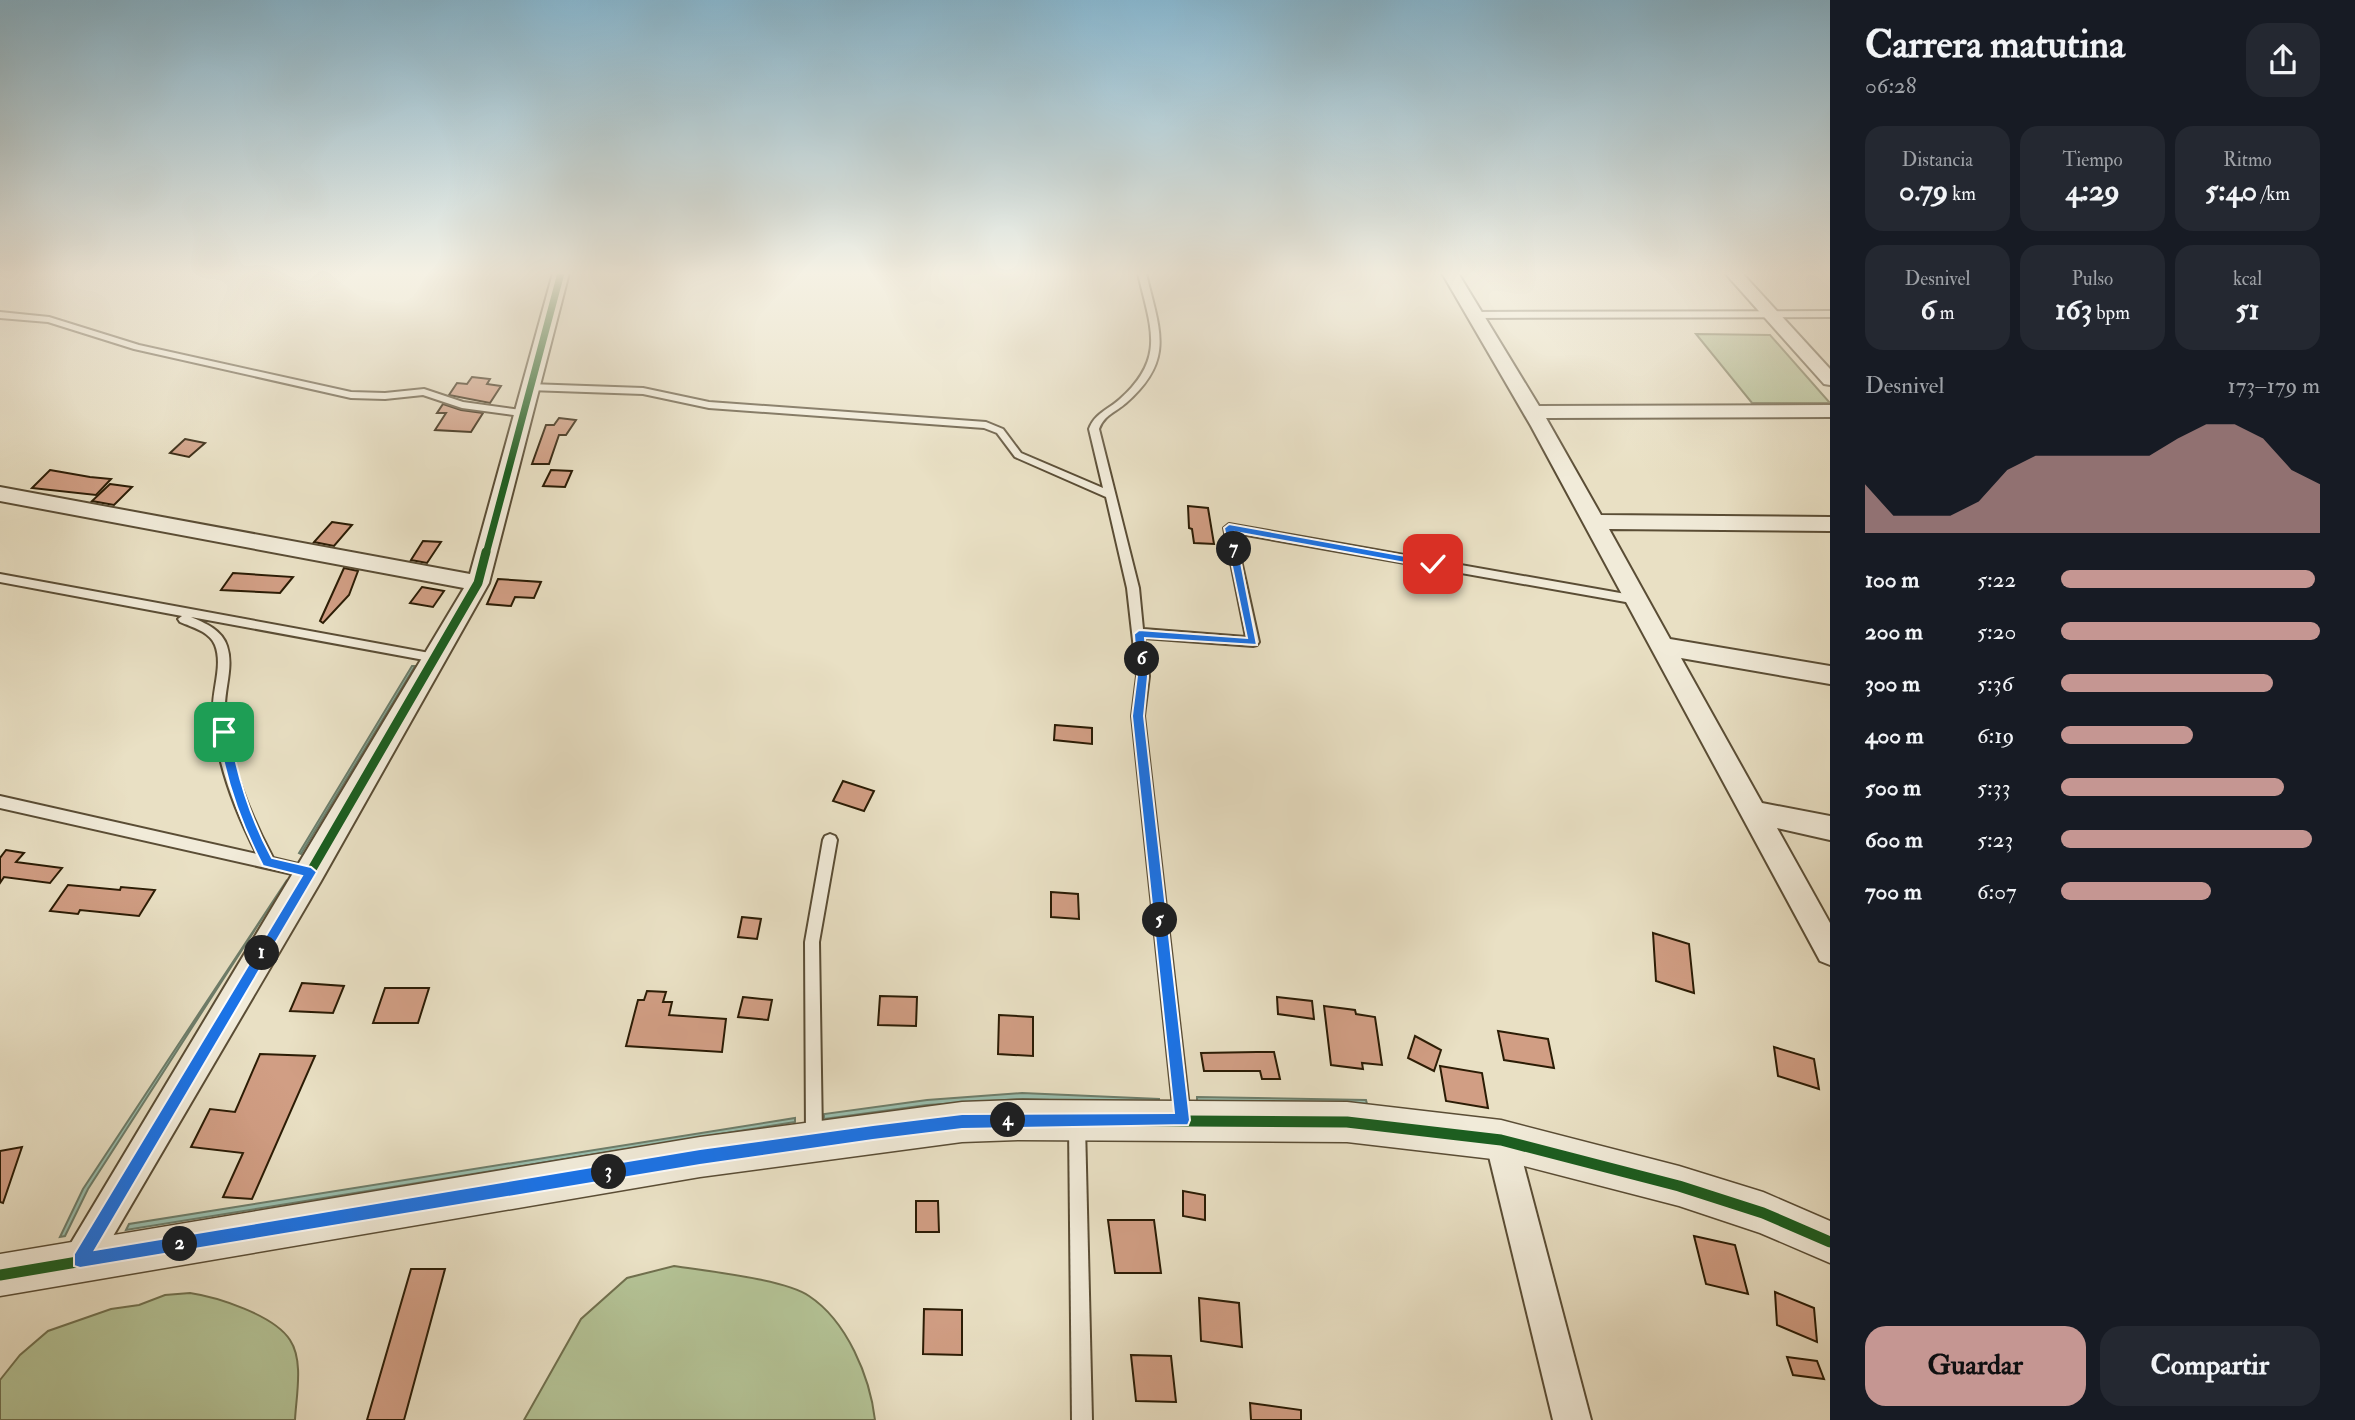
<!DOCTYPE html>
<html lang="es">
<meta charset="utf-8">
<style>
:root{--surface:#171b24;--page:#242831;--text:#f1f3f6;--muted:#9ea1a6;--accent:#c59692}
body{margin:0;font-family:"IM FELL Double Pica",serif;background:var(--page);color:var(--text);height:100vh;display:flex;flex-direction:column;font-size:26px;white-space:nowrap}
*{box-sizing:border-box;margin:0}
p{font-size:23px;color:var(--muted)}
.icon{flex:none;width:38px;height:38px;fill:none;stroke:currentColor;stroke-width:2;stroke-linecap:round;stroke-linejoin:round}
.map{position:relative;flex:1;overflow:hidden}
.drawer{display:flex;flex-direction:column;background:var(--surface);width:525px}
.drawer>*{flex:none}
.pin{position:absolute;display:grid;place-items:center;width:60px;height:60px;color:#fff;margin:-30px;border-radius:14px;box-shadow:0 4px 10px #0006}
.km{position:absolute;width:35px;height:35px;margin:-18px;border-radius:50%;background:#222;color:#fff;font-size:19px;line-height:35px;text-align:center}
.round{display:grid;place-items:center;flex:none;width:74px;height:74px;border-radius:21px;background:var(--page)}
.overview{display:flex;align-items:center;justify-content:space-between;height:119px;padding:0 35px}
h1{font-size:38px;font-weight:800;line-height:52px}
.metrics{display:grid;grid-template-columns:repeat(3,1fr);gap:10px;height:119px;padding:7px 35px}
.metrics div{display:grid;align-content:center;border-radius:18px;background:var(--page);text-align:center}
.metrics b{font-size:30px;font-weight:800}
.metrics small{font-size:19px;font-weight:400}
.metrics p{font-size:19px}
.chart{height:196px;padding:14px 35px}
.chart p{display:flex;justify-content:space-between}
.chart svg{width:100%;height:126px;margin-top:7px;fill:var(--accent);opacity:.7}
.primary-button{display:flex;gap:14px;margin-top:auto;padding:14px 35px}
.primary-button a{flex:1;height:80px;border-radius:21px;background:var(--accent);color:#111;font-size:28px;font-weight:800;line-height:80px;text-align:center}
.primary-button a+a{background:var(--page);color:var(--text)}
ul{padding:0 35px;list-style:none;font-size:23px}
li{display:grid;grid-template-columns:112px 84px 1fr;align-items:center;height:52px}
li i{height:18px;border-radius:9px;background:var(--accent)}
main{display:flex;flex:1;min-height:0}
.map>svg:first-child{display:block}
</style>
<main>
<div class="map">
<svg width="1830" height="1420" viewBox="0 0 1830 1420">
<rect width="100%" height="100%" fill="#e9e0c4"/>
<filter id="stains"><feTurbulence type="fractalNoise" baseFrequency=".00286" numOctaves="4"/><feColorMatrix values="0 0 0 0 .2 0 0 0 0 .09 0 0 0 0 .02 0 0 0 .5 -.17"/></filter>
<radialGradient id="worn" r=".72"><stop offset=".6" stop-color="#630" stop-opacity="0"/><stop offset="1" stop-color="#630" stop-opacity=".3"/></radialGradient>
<!-- green -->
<g fill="#b4c396" stroke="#70704e" stroke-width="2">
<polygon points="1696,334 1770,335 1830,403 1752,403"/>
<path d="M 674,1266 C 705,1271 784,1279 809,1296 C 847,1321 870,1377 875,1420 L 524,1420 L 581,1319 L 627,1278 Z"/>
<path d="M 190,1293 C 217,1297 274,1315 290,1340 C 304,1361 296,1397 295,1420 L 0,1420 L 0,1380 L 20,1355 L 48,1331 L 111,1309 L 139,1305 L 165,1295 Z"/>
</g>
<!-- water -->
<g fill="#99beae" stroke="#6d7d6a" stroke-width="2">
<polygon points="412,666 415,666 301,854 299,853"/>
<polygon points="287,880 88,1189 65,1236 60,1237 83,1189"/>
<polygon points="1022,1093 1159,1099 1159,1104 1023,1099 927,1105 824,1119 824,1114 927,1100"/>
<polygon points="1197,1097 1366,1100 1367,1104 1197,1101"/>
<polygon points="795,1118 795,1122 126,1230 129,1224"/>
</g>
<!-- building -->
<g fill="#d19e84" stroke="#2b1c05" stroke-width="2">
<polygon points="472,377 490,379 487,384 501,386 490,403 449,395 457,383 467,384"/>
<polygon points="443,404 461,410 483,413 471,432 435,430 446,413 437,413"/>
<polygon points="559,418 576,420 566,435 559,435 549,464 532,464 546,425 554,425"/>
<polygon points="185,439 205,443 189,457 170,453"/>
<polygon points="50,470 90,477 111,479 96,495 32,488"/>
<polygon points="551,470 572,471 565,487 543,486"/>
<polygon points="110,484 132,487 114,505 92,501"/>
<polygon points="1188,506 1208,508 1214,544 1194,543 1192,529 1189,528"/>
<polygon points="332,522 352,525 334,546 314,542"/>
<polygon points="423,541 441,542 427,563 411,560"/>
<polygon points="344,568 358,571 349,595 323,623 320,621"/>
<polygon points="233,573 293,577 280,593 221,590"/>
<polygon points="498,579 541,582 534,598 515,597 511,606 487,604"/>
<polygon points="422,587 444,591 433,607 410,603"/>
<polygon points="1055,725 1092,728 1092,744 1054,740"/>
<polygon points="843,781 874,791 864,811 833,801"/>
<polygon points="6,850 24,853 16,862 62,868 50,883 4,877 0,883 0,858"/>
<polygon points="68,885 120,890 121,887 155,890 139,916 80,910 78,914 50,911"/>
<polygon points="1051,892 1078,894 1079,919 1051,917"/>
<polygon points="742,917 761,919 757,939 738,937"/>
<polygon points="1653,933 1689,944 1694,993 1656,981"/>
<polygon points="302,983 344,986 333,1013 290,1011"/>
<polygon points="385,988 429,988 418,1023 373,1023"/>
<polygon points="647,991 666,992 663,1002 672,1002 669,1015 726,1019 722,1052 626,1046 638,1000 644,1000"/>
<polygon points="880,996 917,997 916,1026 878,1025"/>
<polygon points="743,997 772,1000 768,1020 738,1017"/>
<polygon points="1277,997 1312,1001 1314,1019 1278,1014"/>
<polygon points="1324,1006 1355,1010 1356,1014 1375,1017 1382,1065 1362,1063 1363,1069 1331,1065"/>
<polygon points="999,1015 1033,1017 1033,1056 998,1054"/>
<polygon points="1498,1031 1548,1039 1554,1068 1504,1060"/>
<polygon points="1415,1036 1441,1050 1434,1071 1408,1058"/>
<polygon points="1774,1047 1814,1059 1819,1089 1778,1076"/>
<polygon points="1257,1052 1274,1052 1280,1079 1262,1079 1260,1071 1204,1071 1201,1053"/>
<polygon points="260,1054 315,1056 252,1199 223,1197 243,1153 191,1147 210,1109 235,1112"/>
<polygon points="1440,1066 1482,1073 1488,1108 1446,1101"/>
<polygon points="22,1147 3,1203 0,1202 0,1151"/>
<polygon points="1183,1191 1205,1195 1205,1220 1183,1216"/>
<polygon points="916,1201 938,1201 939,1232 916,1232"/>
<polygon points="1108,1220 1154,1220 1161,1273 1115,1273"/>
<polygon points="1694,1236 1735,1245 1748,1294 1706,1284"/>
<polygon points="411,1269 445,1269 404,1420 367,1420"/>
<polygon points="1775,1292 1814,1308 1817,1342 1777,1325"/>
<polygon points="1199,1298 1239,1303 1242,1347 1201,1341"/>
<polygon points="924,1309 962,1310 962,1355 923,1354"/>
<polygon points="1131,1355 1171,1356 1176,1402 1136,1401"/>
<polygon points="1787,1357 1817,1361 1824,1379 1793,1375"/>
<polygon points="1250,1403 1301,1410 1301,1420 1251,1420"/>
</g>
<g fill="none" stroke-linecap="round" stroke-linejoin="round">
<!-- service casing -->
<g stroke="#5a4d35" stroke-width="4">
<g id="service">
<path d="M 1138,273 L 1146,273 C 1159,330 1176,359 1126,403 C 1116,412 1104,415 1099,429 L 1139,588 L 1143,629 L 1246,637 L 1224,528 L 1229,524 L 1637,596 L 1643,600 L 1637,604 L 1235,533 L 1259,642 L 1257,645 L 1253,646 L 1144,638 L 1149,676 L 1144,716 L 1190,1116 L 1188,1122 L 1182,1124 L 1176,1122 L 1174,1116 L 1132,716 L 1137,676 L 1127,588 L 1106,497 L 1015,457 L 997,433 L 984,428 L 709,408 L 643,394 L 529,390 L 524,387 L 529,384 L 643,388 L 709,402 L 986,422 L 1003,429 L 1021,453 L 1103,488 L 1089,429 C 1095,413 1108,410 1120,399 C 1167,357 1150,327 1138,273 Z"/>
<polygon points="1830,311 1830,317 1475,318 1471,315 1475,312"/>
<polygon points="0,312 49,317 139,345 351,392 385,393 424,389 463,402 521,410 526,413 521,416 462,408 423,395 385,399 351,398 134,349 48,322 0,318"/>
<path d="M 0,574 L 435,654 L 441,658 L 435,662 L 191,617 C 205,623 222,630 227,646 C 234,667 224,689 225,710 C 228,761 249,813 273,858 L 315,868 L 317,872 L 315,876 L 310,878 L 0,808 L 0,796 L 257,854 C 235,811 215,759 213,710 C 212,690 223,665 215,645 C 210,632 192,627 180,622 L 178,619 L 182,616 L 0,582 Z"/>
<polygon points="830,834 835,836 837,840 819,942 822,1136 820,1142 814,1144 808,1142 806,1136 805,942 823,840 825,836"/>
<polygon points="1077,1117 1083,1119 1085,1125 1092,1420 1072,1420 1069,1125 1071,1119"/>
</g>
</g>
<!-- minor casing -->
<g stroke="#5a4d35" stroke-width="4">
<g id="minor">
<polygon points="553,273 569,273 489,583 321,881 92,1272 80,1277 68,1272 63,1260 68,1248 464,588 0,501 0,487 470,574"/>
<polygon points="1442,273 1458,273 1539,406 1830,405 1830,417 1546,418 1601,515 1830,517 1830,531 1609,529 1670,639 1830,666 1830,684 1681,658 1762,803 1830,816 1830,840 1777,828 1830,923 1830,965 1820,961 1531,426"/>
<polygon points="1725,273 1742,273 1830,369 1830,385 1824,384"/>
<polygon points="1501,1124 1513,1128 1517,1140 1591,1420 1553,1420 1485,1140 1489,1128"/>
</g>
</g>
<!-- tertiary casing -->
<g stroke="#5a4d35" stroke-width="3">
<polygon id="tertiary" points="1019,1100 1347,1102 1501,1120 1679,1166 1763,1192 1830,1221 1830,1263 1760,1233 1679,1206 1501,1160 1347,1142 1019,1140 962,1142 700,1177 0,1296 0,1254 700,1137 962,1102"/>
</g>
<!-- service -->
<use href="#service" fill="#f1ebd9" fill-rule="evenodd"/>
<!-- minor -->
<use href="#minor" fill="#f1ebd9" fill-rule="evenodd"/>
<!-- tertiary -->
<use href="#tertiary" fill="#f1ebd9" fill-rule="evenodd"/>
<!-- cycleway-far2 casing -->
<g stroke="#f1ebd9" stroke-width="10">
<polyline id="cycleway-far2" points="486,554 561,273"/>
</g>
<!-- cycleway-far1 casing -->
<g stroke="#f1ebd9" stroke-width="13">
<polyline id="cycleway-far1" points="279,926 478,583 486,552"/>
</g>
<!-- cycleway casing -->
<g stroke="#f1ebd9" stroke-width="16">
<g id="cycleway">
<polyline points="80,1260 280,924"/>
<polyline points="0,1275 700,1157 962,1122 1019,1120 1347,1122 1501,1140 1679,1186 1763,1213 1830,1242"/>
</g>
</g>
<!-- cycleway-far2 -->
<use href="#cycleway-far2" stroke="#1b5e20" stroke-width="7"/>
<!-- cycleway-far1 -->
<use href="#cycleway-far1" stroke="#1b5e20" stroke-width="9"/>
<!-- cycleway -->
<use href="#cycleway" stroke="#1b5e20" stroke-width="11"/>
</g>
<!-- sky -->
<linearGradient id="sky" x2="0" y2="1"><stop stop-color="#88b8d1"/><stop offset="0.58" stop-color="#f5f1e4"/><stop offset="1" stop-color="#f5f1e4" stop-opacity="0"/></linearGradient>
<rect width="1830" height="471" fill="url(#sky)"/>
<!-- route -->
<path fill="#1a73e8" stroke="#fff" stroke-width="2" d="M 1229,524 L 1433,561 L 1438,564 L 1433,568 L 1235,532 L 1257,645 L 1145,638 L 1148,676 L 1144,716 L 1190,1120 L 1188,1125 L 962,1129 L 873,1140 L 700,1165 L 80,1268 L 74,1266 L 74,1254 L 302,876 L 263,866 C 241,824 225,779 218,732 L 224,727 L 230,732 C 237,776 251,819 272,858 L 311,867 L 317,872 L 95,1250 L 700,1149 L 873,1125 L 962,1114 L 1174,1113 L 1132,716 L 1137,676 L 1134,634 L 1139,630 L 1247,638 L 1224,528 Z"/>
<rect width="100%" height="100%" filter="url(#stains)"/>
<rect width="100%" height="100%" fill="url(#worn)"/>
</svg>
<div class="pin" style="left:224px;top:732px;background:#1e9e55"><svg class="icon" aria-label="arrive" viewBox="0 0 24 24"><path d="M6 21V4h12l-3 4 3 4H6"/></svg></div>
<div class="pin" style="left:1433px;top:564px;background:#d93025"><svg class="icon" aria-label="check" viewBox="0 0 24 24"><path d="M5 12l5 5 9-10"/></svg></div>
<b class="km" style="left:262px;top:953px">1</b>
<b class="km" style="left:180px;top:1244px">2</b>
<b class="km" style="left:609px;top:1172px">3</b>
<b class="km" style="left:1008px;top:1120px">4</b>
<b class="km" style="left:1160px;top:920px">5</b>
<b class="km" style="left:1142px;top:659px">6</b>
<b class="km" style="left:1234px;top:549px">7</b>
</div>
<section class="drawer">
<div class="overview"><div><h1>Carrera matutina</h1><p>06:28</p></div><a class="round"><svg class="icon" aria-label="share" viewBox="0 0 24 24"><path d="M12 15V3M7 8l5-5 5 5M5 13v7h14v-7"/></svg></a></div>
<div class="metrics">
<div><p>Distancia</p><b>0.79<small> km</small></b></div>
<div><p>Tiempo</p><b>4:29</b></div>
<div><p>Ritmo</p><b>5:40<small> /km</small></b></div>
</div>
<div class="metrics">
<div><p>Desnivel</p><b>6<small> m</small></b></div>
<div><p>Pulso</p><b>163<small> bpm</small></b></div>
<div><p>kcal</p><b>51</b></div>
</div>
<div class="chart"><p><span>Desnivel</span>173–179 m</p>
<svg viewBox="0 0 160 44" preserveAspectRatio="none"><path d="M0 44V27L10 38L20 38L30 38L40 33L50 22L60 17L70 17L80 17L90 17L100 17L110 11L120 6L130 6L140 11L150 22L160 27V44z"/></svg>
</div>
<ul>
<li><b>100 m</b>5:22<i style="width:98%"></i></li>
<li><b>200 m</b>5:20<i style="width:100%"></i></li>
<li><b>300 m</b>5:36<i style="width:82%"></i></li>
<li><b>400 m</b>6:19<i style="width:51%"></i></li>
<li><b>500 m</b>5:33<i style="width:86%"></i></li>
<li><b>600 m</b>5:23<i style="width:97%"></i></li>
<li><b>700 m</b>6:07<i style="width:58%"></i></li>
</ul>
<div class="primary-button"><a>Guardar</a><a>Compartir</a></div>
</section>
</main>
